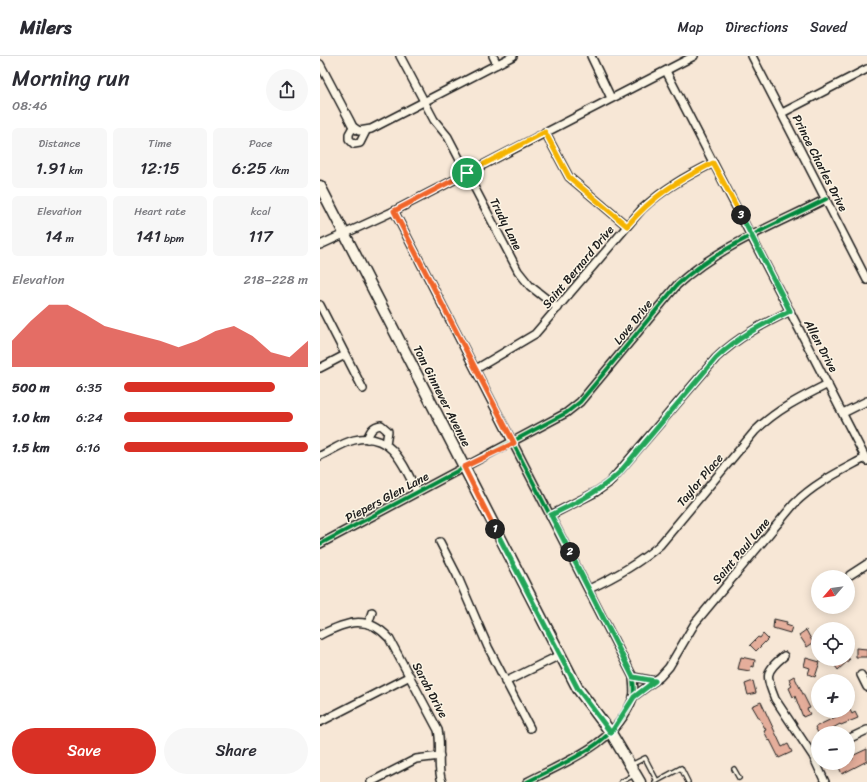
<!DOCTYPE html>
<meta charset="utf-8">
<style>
:root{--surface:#fff;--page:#f7f7f7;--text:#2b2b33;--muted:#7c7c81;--line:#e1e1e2;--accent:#d93025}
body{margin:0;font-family:Sriracha,sans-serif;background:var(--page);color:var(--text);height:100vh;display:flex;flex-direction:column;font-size:15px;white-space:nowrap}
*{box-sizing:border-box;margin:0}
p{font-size:13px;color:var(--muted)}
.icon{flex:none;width:22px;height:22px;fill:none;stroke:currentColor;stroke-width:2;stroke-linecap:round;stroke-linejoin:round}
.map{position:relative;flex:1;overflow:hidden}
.drawer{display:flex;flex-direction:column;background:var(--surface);width:320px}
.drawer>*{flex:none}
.needle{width:26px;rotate:242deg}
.tools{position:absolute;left:491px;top:514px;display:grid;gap:8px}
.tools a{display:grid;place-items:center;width:44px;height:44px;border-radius:50%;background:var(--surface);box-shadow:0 2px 10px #0003;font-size:20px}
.pin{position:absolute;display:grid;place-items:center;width:34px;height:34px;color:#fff;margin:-17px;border:2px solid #fff;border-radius:50%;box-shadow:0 1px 4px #0007}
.km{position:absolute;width:20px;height:20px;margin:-10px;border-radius:50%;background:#222;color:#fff;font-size:11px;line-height:20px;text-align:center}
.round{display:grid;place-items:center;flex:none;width:42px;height:42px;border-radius:21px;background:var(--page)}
.head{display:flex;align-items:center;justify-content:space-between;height:68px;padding:0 12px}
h1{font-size:22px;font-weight:600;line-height:30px}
.figures{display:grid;grid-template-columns:repeat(3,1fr);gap:6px;height:68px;padding:4px 12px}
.figures div{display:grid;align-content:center;border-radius:6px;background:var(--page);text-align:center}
.figures b{font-size:17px;font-weight:600}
.figures small{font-size:11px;font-weight:400}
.figures p{font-size:11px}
.chart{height:112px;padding:8px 12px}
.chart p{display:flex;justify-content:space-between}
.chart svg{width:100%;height:72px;margin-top:4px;fill:var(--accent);opacity:.7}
.button{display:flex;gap:8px;margin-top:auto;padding:8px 12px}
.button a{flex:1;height:46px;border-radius:24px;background:var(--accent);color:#fff;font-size:16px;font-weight:600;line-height:46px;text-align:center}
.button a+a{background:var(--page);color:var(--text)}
ul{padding:0 12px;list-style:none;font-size:13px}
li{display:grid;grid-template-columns:64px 48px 1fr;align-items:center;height:30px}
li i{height:10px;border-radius:5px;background:var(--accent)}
header{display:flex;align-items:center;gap:24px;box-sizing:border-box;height:56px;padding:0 20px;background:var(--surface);border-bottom:1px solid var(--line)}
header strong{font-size:19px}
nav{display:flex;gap:22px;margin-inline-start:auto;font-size:14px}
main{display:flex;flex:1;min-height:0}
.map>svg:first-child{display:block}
</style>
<header>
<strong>Milers</strong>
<nav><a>Map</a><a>Directions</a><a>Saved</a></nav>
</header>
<main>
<section class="drawer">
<div class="head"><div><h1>Morning run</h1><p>08:46</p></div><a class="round"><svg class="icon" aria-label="share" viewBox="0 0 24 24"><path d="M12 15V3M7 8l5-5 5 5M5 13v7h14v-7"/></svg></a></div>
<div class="figures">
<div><p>Distance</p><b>1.91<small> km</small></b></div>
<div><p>Time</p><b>12:15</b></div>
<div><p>Pace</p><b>6:25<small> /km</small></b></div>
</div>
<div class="figures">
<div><p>Elevation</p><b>14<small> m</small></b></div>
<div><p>Heart rate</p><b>141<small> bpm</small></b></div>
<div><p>kcal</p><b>117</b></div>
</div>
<div class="chart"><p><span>Elevation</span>218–228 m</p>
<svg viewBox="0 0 160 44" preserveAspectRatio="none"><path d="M0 44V28L10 16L20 6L30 6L40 12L50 19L60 22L70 25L80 28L90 32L100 28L110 22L120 19L130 25L140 35L150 38L160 28V44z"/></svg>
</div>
<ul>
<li><b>500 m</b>6:35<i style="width:82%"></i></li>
<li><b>1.0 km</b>6:24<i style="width:92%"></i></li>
<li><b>1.5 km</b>6:16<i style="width:100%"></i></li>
</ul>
<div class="button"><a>Save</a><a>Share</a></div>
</section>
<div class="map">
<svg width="547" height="726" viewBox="0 0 547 726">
<rect width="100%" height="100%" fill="#f7e7d6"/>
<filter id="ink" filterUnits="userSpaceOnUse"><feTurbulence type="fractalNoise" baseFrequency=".025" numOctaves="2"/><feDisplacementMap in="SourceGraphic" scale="8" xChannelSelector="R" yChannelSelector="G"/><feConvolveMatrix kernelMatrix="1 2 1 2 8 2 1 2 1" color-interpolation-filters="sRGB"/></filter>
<g filter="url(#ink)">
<!-- building -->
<g fill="#e5ae9b" stroke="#1c1c1c">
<polygon points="454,563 467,566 466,569 472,571 470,577 453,572"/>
<polygon points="486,574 493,587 487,591 479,579"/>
<polygon points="443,578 448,583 436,595 430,589 438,581 440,582"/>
<polygon points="536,592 547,593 547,601 536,601"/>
<polygon points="421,601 435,604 434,611 431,610 430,615 418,613"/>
<polygon points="486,602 500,606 495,621 488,618 490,612 484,610"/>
<polygon points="510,603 530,603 518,614"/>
<polygon points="474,620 490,652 487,653 490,658 483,661 475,640 473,641 469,632 472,630 469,623"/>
<polygon points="433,625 436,637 428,639 425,628"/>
<polygon points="441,646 462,691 468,688 472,696 459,702 450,684 449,685 444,675 446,674 432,650"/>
<polygon points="530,654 532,658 535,656 538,662 521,669 520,668 504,677 498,677 495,671"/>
<polygon points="547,693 547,705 522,718 517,707 528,707 528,705 533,703 532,700"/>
</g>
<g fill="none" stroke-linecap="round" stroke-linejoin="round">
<!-- service casing -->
<g stroke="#1c1c1c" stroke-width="6">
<g id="service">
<polyline points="311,709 325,702 337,725"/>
<polyline points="414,713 419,722"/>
<polyline points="301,726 314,719"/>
<polyline points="335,726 361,712 368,726"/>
</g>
</g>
<!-- minor casing -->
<g stroke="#1c1c1c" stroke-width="10">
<g id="minor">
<polyline points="80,0 114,64 128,81 198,215 210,230 238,252"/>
<polyline points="173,0 177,8"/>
<polyline points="271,0 291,42"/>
<polyline points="432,0 547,224"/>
<polyline points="0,8 30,65 33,71 39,75 51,73 193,0"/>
<polyline points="346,15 547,405"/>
<polyline points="462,57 547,13"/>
<polyline points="33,71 29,78 29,83 34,88 40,87 46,75"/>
<polyline points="225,76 249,121 307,170"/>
<path d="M 74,155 L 313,621 C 313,627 315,636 313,642 C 296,688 247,705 207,726"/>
<polyline points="0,189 74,155 374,0"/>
<polyline points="0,249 43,333"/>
<polyline points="0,312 25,299"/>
<path d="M 156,313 L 215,278 L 322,153 C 345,132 365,121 393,107"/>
<polyline points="523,357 547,345"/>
<path d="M 47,383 C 50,376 52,370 61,369 L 68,375 L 66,388"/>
<path d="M 0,400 C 11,395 22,387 34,384 C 72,375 84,410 97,436"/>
<path d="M 231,459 L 276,436 L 289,427 L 396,302 C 418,281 443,268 470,255"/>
<polyline points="120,486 137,519 168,591 210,672"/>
<path d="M 0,488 L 246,357 L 260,346 L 357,229 C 399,190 455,169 506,143"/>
<polyline points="530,519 547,508"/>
<path d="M 269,533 C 295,521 318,508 340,489 L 435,375 C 456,354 482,341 508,328"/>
<polyline points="48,568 52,556"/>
<path d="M 0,579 C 26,566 47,558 69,582 L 118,674 C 122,691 116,710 122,726"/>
<path d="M 464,600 C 444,616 446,620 455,643 L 493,700 L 505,726"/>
<polyline points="541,619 547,631"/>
<polyline points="313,621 335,625"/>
<polyline points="185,626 240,599"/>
<path d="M 313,641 L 340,621 L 349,611 L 375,567 L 474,448 C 495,427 519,416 545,402"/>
<polyline points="0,666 90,620"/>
<polyline points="528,683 547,674"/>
<polyline points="51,726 96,703 120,700"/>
</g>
</g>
<!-- secondary casing -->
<g stroke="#1c1c1c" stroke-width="13">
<polyline id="secondary" points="0,130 258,633 291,677 320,726"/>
</g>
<!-- service -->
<use href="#service" stroke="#fcf5e5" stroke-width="3.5"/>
<!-- minor -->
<use href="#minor" stroke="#fcf5e5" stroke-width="7"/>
<!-- secondary -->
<use href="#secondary" stroke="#fcf5e5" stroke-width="10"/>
<!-- cycleway casing -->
<g stroke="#fcf5e5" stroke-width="6">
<g id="cycleway">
<path d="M 74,155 L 313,621 C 313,627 315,636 313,642 C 296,688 247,705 207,726"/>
<path d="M 0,488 L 246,357 L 260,346 L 357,229 C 399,190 455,169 506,143"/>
</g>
</g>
<!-- cycleway -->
<use href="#cycleway" stroke="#00873e" stroke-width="4"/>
</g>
</g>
<g fill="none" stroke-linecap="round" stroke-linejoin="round" filter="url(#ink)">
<!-- split-1 casing -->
<g stroke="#fff" stroke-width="8">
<polyline id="split-1" points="147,117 74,155 194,387 144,411 175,473"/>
</g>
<!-- split-2 casing -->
<g stroke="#fff" stroke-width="8">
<polyline id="split-2" points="175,473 258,633 291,677 314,641 335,625 313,621 250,496"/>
</g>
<!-- split-3 casing -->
<g stroke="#fff" stroke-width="8">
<path id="split-3" d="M 250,496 L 231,459 C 255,447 279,436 299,417 L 396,302 C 418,281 443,268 470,255 L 421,159"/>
</g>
<!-- split-4 casing -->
<g stroke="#fff" stroke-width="8">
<path id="split-4" d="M 147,117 L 225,76 L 249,121 L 307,170 C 335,138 356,126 393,107 L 421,159"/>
</g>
<!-- split-1 -->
<use href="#split-1" stroke="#f0652b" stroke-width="5"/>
<!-- split-2 -->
<use href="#split-2" stroke="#22a559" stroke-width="5"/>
<!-- split-3 -->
<use href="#split-3" stroke="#22a559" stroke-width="5"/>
<!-- split-4 -->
<use href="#split-4" stroke="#f5b400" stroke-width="5"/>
</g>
<g text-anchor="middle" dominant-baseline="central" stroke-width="3" stroke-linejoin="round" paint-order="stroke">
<!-- street labels -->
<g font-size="12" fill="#1c1c1c" stroke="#fcf5e5">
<text transform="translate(500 107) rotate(63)">Prince Charles Drive</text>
<text transform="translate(186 168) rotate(63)">Trudy Lane</text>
<text transform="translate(258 211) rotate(-50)">Saint Bernard Drive</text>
<text transform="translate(313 266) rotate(-51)">Love Drive</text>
<text transform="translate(501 290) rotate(62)">Allen Drive</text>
<text transform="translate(122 340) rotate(63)">Tom Ginnever Avenue</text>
<text transform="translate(380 424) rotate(-50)">Taylor Place</text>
<text transform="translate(67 441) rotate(-28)">Piepers Glen Lane</text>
<text transform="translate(421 495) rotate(-50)">Saint Paul Lane</text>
<text transform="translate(110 634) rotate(62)">Sarah Drive</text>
</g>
</g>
</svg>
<div class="tools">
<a><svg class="needle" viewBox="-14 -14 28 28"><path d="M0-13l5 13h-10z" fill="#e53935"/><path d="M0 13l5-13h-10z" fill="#7c7c81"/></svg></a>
<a><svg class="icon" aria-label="locate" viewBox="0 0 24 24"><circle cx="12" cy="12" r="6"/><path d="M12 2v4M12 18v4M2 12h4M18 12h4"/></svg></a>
<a>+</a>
<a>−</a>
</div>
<div class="pin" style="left:147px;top:117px;background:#1e9e55"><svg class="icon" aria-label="arrive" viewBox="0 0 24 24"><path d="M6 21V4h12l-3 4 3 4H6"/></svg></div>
<b class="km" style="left:175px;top:473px">1</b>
<b class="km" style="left:250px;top:496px">2</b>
<b class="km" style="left:421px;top:159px">3</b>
</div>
</main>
